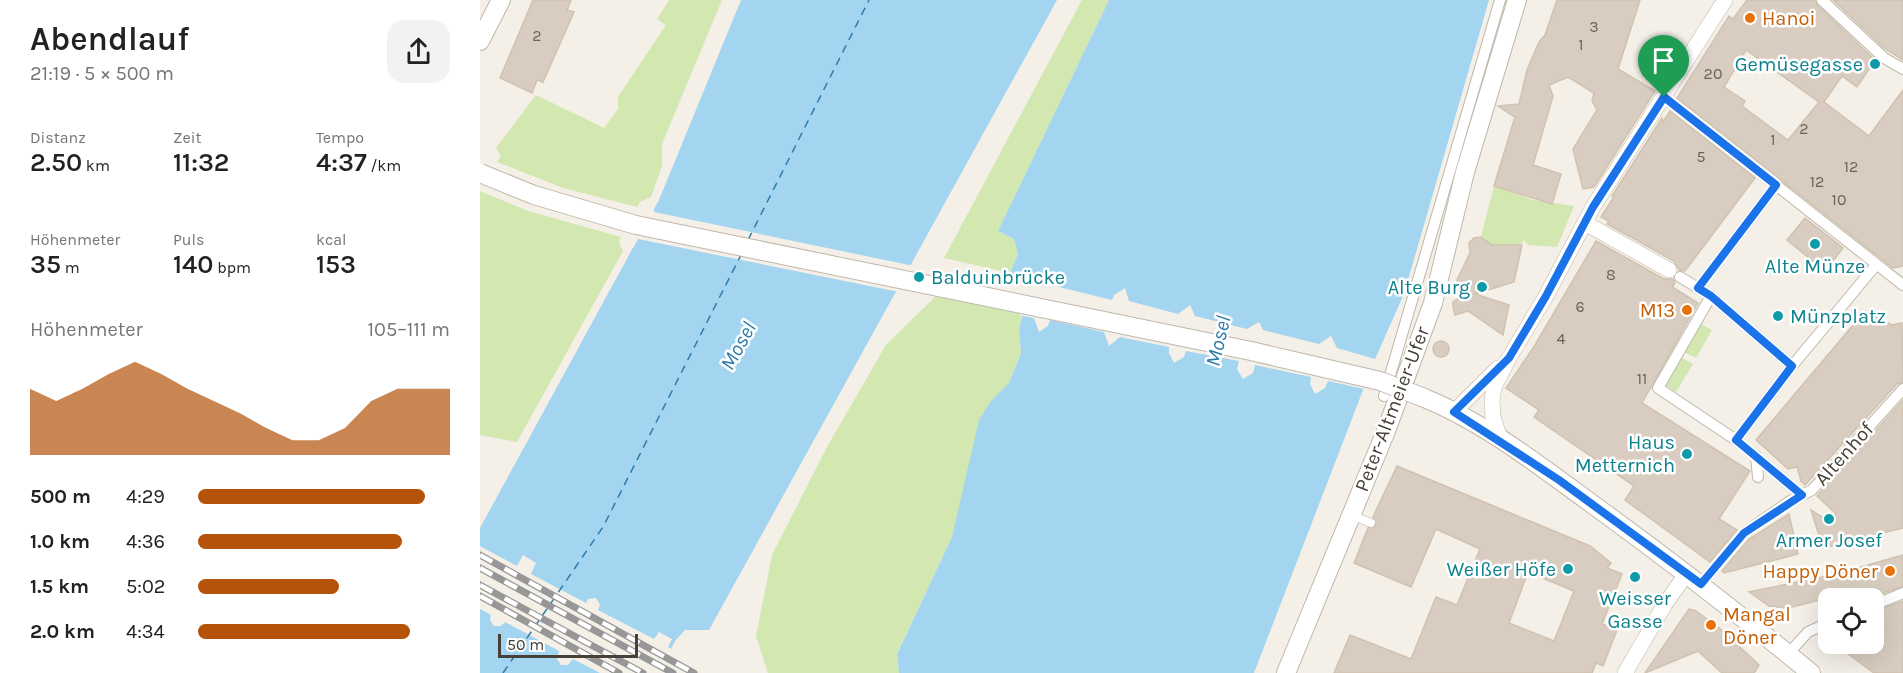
<!DOCTYPE html>
<html lang="de">
<meta charset="utf-8">
<style>
:root{--surface:#fff;--page:#f2f2f2;--text:#222;--muted:#767676;--accent:#b45309}
body{margin:0;font-family:Karla,sans-serif;background:var(--page);color:var(--text);height:100vh;display:flex;flex-direction:column;font-size:22px;white-space:nowrap}
*{box-sizing:border-box;margin:0}
p{font-size:20px;color:var(--muted)}
.icon{flex:none;width:33px;height:33px;fill:none;stroke:currentColor;stroke-width:2;stroke-linecap:round;stroke-linejoin:round}
.map{position:relative;flex:1;overflow:hidden}
.sheet{display:flex;flex-direction:column;background:var(--surface);width:480px}
.sheet>*{flex:none}
.controls{position:absolute;left:1338px;top:588px;display:grid;gap:12px}
.controls a{display:grid;place-items:center;width:66px;height:66px;border-radius:12px;background:var(--surface);box-shadow:0 6px 24px #0002;font-size:30px}
.scale{position:absolute;left:18px;bottom:15px;width:140px;box-sizing:border-box;padding-left:6px;border:3px solid #474036;border-top:0;font-size:16px;line-height:21px;white-space:nowrap;color:#474036;-webkit-text-stroke:4px #fff;paint-order:stroke}
.pin{position:absolute;display:grid;place-items:center;width:51px;height:51px;color:#fff;margin:-62px -26px;border-radius:50% 50% 50% 0;rotate:-45deg;box-shadow:0 0 6px #0007}
.pin .icon{rotate:45deg}
.round{display:grid;place-items:center;flex:none;width:63px;height:63px;border-radius:18px;background:var(--page)}
.overview{display:flex;align-items:center;justify-content:space-between;height:102px;padding:0 30px}
h1{font-size:33px;font-weight:600;line-height:45px}
.stats{display:grid;grid-template-columns:repeat(3,1fr);gap:9px;height:102px;padding:6px 30px}
.stats div{display:grid;align-content:center}
.stats b{font-size:26px;font-weight:600}
.stats small{font-size:16px;font-weight:400}
.stats p{font-size:16px}
.chart{height:168px;padding:12px 30px}
.chart p{display:flex;justify-content:space-between}
.chart svg{width:100%;height:108px;margin-top:6px;fill:var(--accent);opacity:.7}
ul{padding:0 30px;list-style:none;font-size:20px}
li{display:grid;grid-template-columns:96px 72px 1fr;align-items:center;height:45px}
li i{height:15px;border-radius:8px;background:var(--accent)}
main{display:flex;flex:1;min-height:0}
.map>svg:first-child{display:block}
</style>
<main>
<section class="sheet">
<div class="overview"><div><h1>Abendlauf</h1><p>21:19 · 5 × 500 m</p></div><a class="round"><svg class="icon" aria-label="share" viewBox="0 0 24 24"><path d="M12 15V3M7 8l5-5 5 5M5 13v7h14v-7"/></svg></a></div>
<div class="stats">
<div><p>Distanz</p><b>2.50<small> km</small></b></div>
<div><p>Zeit</p><b>11:32</b></div>
<div><p>Tempo</p><b>4:37<small> /km</small></b></div>
</div>
<div class="stats">
<div><p>Höhenmeter</p><b>35<small> m</small></b></div>
<div><p>Puls</p><b>140<small> bpm</small></b></div>
<div><p>kcal</p><b>153</b></div>
</div>
<div class="chart"><p><span>Höhenmeter</span>105–111 m</p>
<svg viewBox="0 0 160 44" preserveAspectRatio="none"><path d="M0 44V17L10 22L20 17L30 11L40 6L50 11L60 17L70 22L80 27L90 33L100 38L110 38L120 33L130 22L140 17L150 17L160 17V44z"/></svg>
</div>
<ul>
<li><b>500 m</b>4:29<i style="width:90%"></i></li>
<li><b>1.0 km</b>4:36<i style="width:81%"></i></li>
<li><b>1.5 km</b>5:02<i style="width:56%"></i></li>
<li><b>2.0 km</b>4:34<i style="width:84%"></i></li>
</ul>
</section>
<div class="map">
<svg width="1423" height="673" viewBox="0 0 1423 673">
<rect width="100%" height="100%" fill="#f4efe7"/>
<!-- green -->
<g fill="#d2e8b0">
<polygon points="189,0 242,0 182,144 182,166 171,197 160,202 157,207 83,188 17,162 21,156 16,148 56,95 124,128 138,109 138,97 186,25 177,19"/>
<polygon points="602,0 629,0 518,231 534,239 538,254 530,273 464,258"/>
<polygon points="1014,186 1053,200 1094,206 1077,247 1048,245 1044,240 1040,245 1012,245 1001,237"/>
<polygon points="0,191 48,211 141,237 139,242 143,251 37,442 0,435"/>
<polygon points="457,295 543,313 539,328 541,352 529,383 511,401 472,537 417,653 419,673 288,673 276,636 292,555 348,445 406,345"/>
<polygon points="1219,323 1232,330 1216,358 1202,351"/>
<polygon points="1199,356 1213,364 1196,392 1183,384"/>
</g>
<!-- water -->
<g fill="#a3d5f1">
<polygon points="261,0 577,0 229,630 205,630 195,641 180,673 0,673 0,528 179,200"/>
<polygon points="629,0 1009,0 924,294 895,359 774,673 419,673 417,654 472,537 499,420 511,401 529,383 541,353 539,328 552,284 530,273 538,254 534,239 518,231"/>
</g>
<!-- pier -->
<g fill="#f4efe7">
<polygon points="174,203 174,212 434,266 419,292 158,239 153,248 149,249"/>
<polygon points="575,274 579,287 632,300 634,295 645,288 649,301 698,314 710,305 715,316 767,329 779,322 783,330 839,344 851,336 857,348 895,359 900,355 886,394 884,389 848,381 845,388 835,394 830,384 831,377 775,365 773,373 763,379 757,369 759,361 706,351 704,357 694,363 689,353 689,347 640,337 629,346 624,332 570,320 568,326 559,332 554,318 539,315 548,285 530,277 563,286 565,281"/>
<polygon points="0,546 37,566 43,555 56,563 51,574 106,603 108,599 116,598 120,605 118,610 174,639 179,632 192,639 188,647 194,650 183,673 120,673 93,659 88,665 81,665 77,659 79,651 25,622 21,626 14,626 10,620 11,615 0,609"/>
</g>
<g fill="none" stroke-linecap="round" stroke-linejoin="round">
<!-- ferry -->
<g stroke="#2d7cac" stroke-width="1.5" stroke-dasharray="8 6" stroke-linecap="butt">
<polyline points="268,240 389,0"/>
<polyline points="23,673 123,527 261,255"/>
</g>
</g>
<!-- building -->
<g fill="#d8cdc0" stroke="#d0c2b0" stroke-width="1.5" fill-rule="evenodd">
<polygon points="53,0 91,0 87,10 94,12 63,82 57,80 52,93 20,78"/>
<polygon points="1077,0 1160,0 1138,69 1175,91 1114,187 1103,189 1093,149 1117,110 1112,101 1114,93 1088,77 1069,85 1073,96 1053,165 1081,174 1072,204 1014,186 1035,117 1018,106 1039,104 1047,70 1059,42 1065,35"/>
<path d="M 1267,0 L 1335,0 L 1337,5 L 1395,60 L 1377,87 L 1362,76 L 1344,102 L 1389,136 L 1423,90 L 1423,266 L 1413,268 L 1197,98 L 1249,16 L 1253,19 ZM 1266,50 L 1339,102 L 1308,140 L 1262,106 L 1265,101 L 1244,87 Z"/>
<polygon points="1353,0 1423,0 1423,60 1404,48"/>
<polygon points="1190,111 1275,178 1205,271 1199,270 1194,261 1127,224 1129,221 1121,217 1134,197 1132,196 1182,118 1183,122"/>
<polygon points="1325,218 1363,248 1345,271 1307,240"/>
<polygon points="1001,237 1012,245 1042,245 1034,282 995,294 1029,305 1023,335 988,311 975,315 973,307 973,302 981,296 977,280 990,253 989,243 994,238"/>
<polygon points="1116,241 1184,279 1193,279 1195,283 1192,287 1218,303 1162,403 1270,471 1239,519 1257,530 1230,562 1145,500 1154,486 1054,417 1059,410 1026,388 1055,345"/>
<polygon points="1385,311 1412,325 1422,323 1423,382 1417,384 1325,485 1321,481 1317,467 1308,469 1276,440"/>
<circle cx="961" cy="349" r="8"/>
<polygon points="1423,400 1423,528 1343,548 1331,510 1350,522 1356,514 1337,496"/>
<path d="M 917,466 L 1110,546 L 1131,563 L 1127,568 L 1142,574 L 1122,624 L 1137,630 L 1123,666 L 1116,663 L 1112,673 L 854,673 L 870,635 L 931,659 L 956,597 L 977,605 L 1000,549 L 956,529 L 931,587 L 874,563 L 888,528 L 896,526 L 893,517 ZM 1048,572 L 1094,591 L 1074,641 L 1029,623 Z"/>
<polygon points="1309,514 1318,554 1244,573 1242,571 1269,539"/>
<polygon points="1423,555 1423,586 1390,598 1348,598 1308,608 1289,606 1269,592 1352,575"/>
<polygon points="1423,601 1423,673 1394,673 1355,644 1394,644 1394,612"/>
<polygon points="1209,609 1216,611 1243,631 1279,665 1274,673 1242,673 1218,651 1165,673"/>
</g>
<g fill="none" stroke-linecap="round" stroke-linejoin="round">
<!-- service casing -->
<g stroke="#bfb7aa" stroke-width="9">
<polyline id="service" points="871,515 891,523"/>
</g>
<!-- pedestrian casing -->
<g stroke="#bfb7aa" stroke-width="12">
<g id="pedestrian">
<polyline points="1342,0 1404,58 1423,69"/>
<polyline points="1184,97 1423,285"/>
<polyline points="1200,277 1231,296 1312,366 1396,265"/>
<polyline points="1218,288 1296,185"/>
<polyline points="1231,296 1178,388 1256,440 1322,495"/>
<polyline points="904,396 1020,0"/>
<polyline points="1256,440 1312,366"/>
<polyline points="1276,456 1278,477"/>
<polyline points="1221,584 1264,533 1310,501 1332,490 1423,389"/>
<polyline points="1394,605 1423,593"/>
<polyline points="1308,654 1328,632 1348,623"/>
</g>
</g>
<!-- minor casing -->
<g stroke="#bfb7aa" stroke-width="16">
<g id="minor">
<polyline points="1105,223 1189,270"/>
<polyline points="974,412 1018,368"/>
<polyline points="1020,439 1013,417 1012,400 1014,387 1029,358 1066,296 1113,207 1245,0"/>
<polyline points="1145,673 1185,604 1207,573"/>
</g>
</g>
<!-- tertiary casing -->
<g stroke="#bfb7aa" stroke-width="20">
<g id="tertiary">
<polyline points="0,41 21,0"/>
<path d="M 942,397 C 1002,421 1056,463 1108,501 C 1184,556 1258,613 1331,673"/>
<polyline points="806,673 906,431 953,303 985,172 1037,0"/>
</g>
</g>
<!-- service -->
<use href="#service" stroke="#fff" stroke-width="8"/>
<!-- pedestrian -->
<use href="#pedestrian" stroke="#fff" stroke-width="10"/>
<!-- minor -->
<use href="#minor" stroke="#fff" stroke-width="15"/>
<!-- tertiary -->
<use href="#tertiary" stroke="#fff" stroke-width="18"/>
<!-- rail casing -->
<g stroke="#979797" stroke-width="7">
<g id="rail">
<polyline points="0,555 214,673"/>
<polyline points="0,568 193,673"/>
<polyline points="0,585 163,673"/>
<polyline points="0,596 139,673"/>
</g>
</g>
<!-- rail -->
<use href="#rail" stroke="#fff" stroke-width="4.5" stroke-dasharray="14" stroke-linecap="butt"/>
<!-- tertiary-bridge casing -->
<g stroke="#bfb7aa" stroke-width="20" stroke-linecap="butt">
<polyline id="tertiary-bridge" points="0,173 54,195 156,225 771,351 900,381 942,397"/>
</g>
<!-- tertiary-bridge -->
<use href="#tertiary-bridge" stroke="#fff" stroke-width="18"/>
</g>
<g fill="none" stroke-linecap="round" stroke-linejoin="round">
<!-- route casing -->
<g stroke="#fff" stroke-width="12">
<polygon id="route" points="1184,97 1296,185 1218,288 1231,296 1312,366 1256,440 1322,495 1264,533 1221,584 1079,480 974,412 1029,358 1066,296 1113,207"/>
</g>
<!-- route -->
<use href="#route" stroke="#1a73e8" stroke-width="8"/>
</g>
<!-- markers -->
<g fill="#e8710a" stroke="#fff" stroke-width="2">
<circle cx="1270" cy="18" r="6"/>
<circle cx="1207" cy="310" r="6"/>
<circle cx="1410" cy="571" r="6"/>
<circle cx="1231" cy="625" r="6"/>
</g>
<g fill="#0f9aa8" stroke="#fff" stroke-width="2">
<circle cx="1395" cy="64" r="6"/>
<circle cx="1335" cy="244" r="6"/>
<circle cx="439" cy="277" r="6"/>
<circle cx="1002" cy="287" r="6"/>
<circle cx="1298" cy="316" r="6"/>
<circle cx="1207" cy="454" r="6"/>
<circle cx="1349" cy="519" r="6"/>
<circle cx="1088" cy="569" r="6"/>
<circle cx="1155" cy="577" r="6"/>
</g>
<g text-anchor="middle" dominant-baseline="central" stroke-width="5" stroke-linejoin="round" paint-order="stroke">
<!-- number labels -->
<g font-size="16" fill="#6b6358">
<text x="1114" y="26">3</text>
<text x="57" y="35">2</text>
<text x="1101" y="44">1</text>
<text x="1233" y="73">20</text>
<text x="1324" y="128">2</text>
<text x="1293" y="139">1</text>
<text x="1221" y="156">5</text>
<text x="1371" y="166">12</text>
<text x="1337" y="181">12</text>
<text x="1359" y="199">10</text>
<text x="1131" y="274">8</text>
<text x="1100" y="306">6</text>
<text x="1081" y="338">4</text>
<text x="1162" y="378">11</text>
</g>
<!-- food labels -->
<g font-size="20" fill="#c56008" stroke="#fff" text-anchor="start">
<text x="1282" y="18">Hanoi</text>
<text x="1195" y="310" text-anchor="end">M13</text>
<text x="1398" y="571" text-anchor="end">Happy Döner</text>
<text x="1243" y="614">Mangal<tspan x="1243" dy="23">Döner</tspan></text>
</g>
<!-- culture labels -->
<g font-size="20" fill="#0d838f" stroke="#fff" text-anchor="end">
<text x="1383" y="64">Gemüsegasse</text>
<text x="1335" y="266" text-anchor="middle">Alte Münze</text>
<text x="451" y="277" text-anchor="start">Balduinbrücke</text>
<text x="990" y="287">Alte Burg</text>
<text x="1310" y="316" text-anchor="start">Münzplatz</text>
<text x="1195" y="442">Haus<tspan x="1195" dy="23">Metternich</tspan></text>
<text x="1349" y="540" text-anchor="middle">Armer Josef</text>
<text x="1076" y="569">Weißer Höfe</text>
<text x="1155" y="598" text-anchor="middle">Weisser<tspan x="1155" dy="23">Gasse</tspan></text>
</g>
<!-- street labels -->
<g font-size="20" fill="#474036" stroke="#fff">
<text transform="translate(912 409) rotate(-69)">Peter-Altmeier-Ufer</text>
<text transform="translate(1364 454) rotate(-48)">Altenhof</text>
</g>
<!-- water labels -->
<g font-size="21" font-style="italic" fill="#2d7cac" stroke="#fff">
<text transform="translate(738 341) rotate(-77)">Mosel</text>
<text transform="translate(258 346) rotate(-61)">Mosel</text>
</g>
</g>
</svg>
<div class="controls">
<a><svg class="icon" aria-label="locate" viewBox="0 0 24 24"><circle cx="12" cy="12" r="6"/><path d="M12 2v4M12 18v4M2 12h4M18 12h4"/></svg></a>
</div>
<div class="scale">50 m</div>
<div class="pin" style="left:1184px;top:97px;background:#1e9e55"><svg class="icon" aria-label="arrive" viewBox="0 0 24 24"><path d="M6 21V4h12l-3 4 3 4H6"/></svg></div>
</div>
</main>
